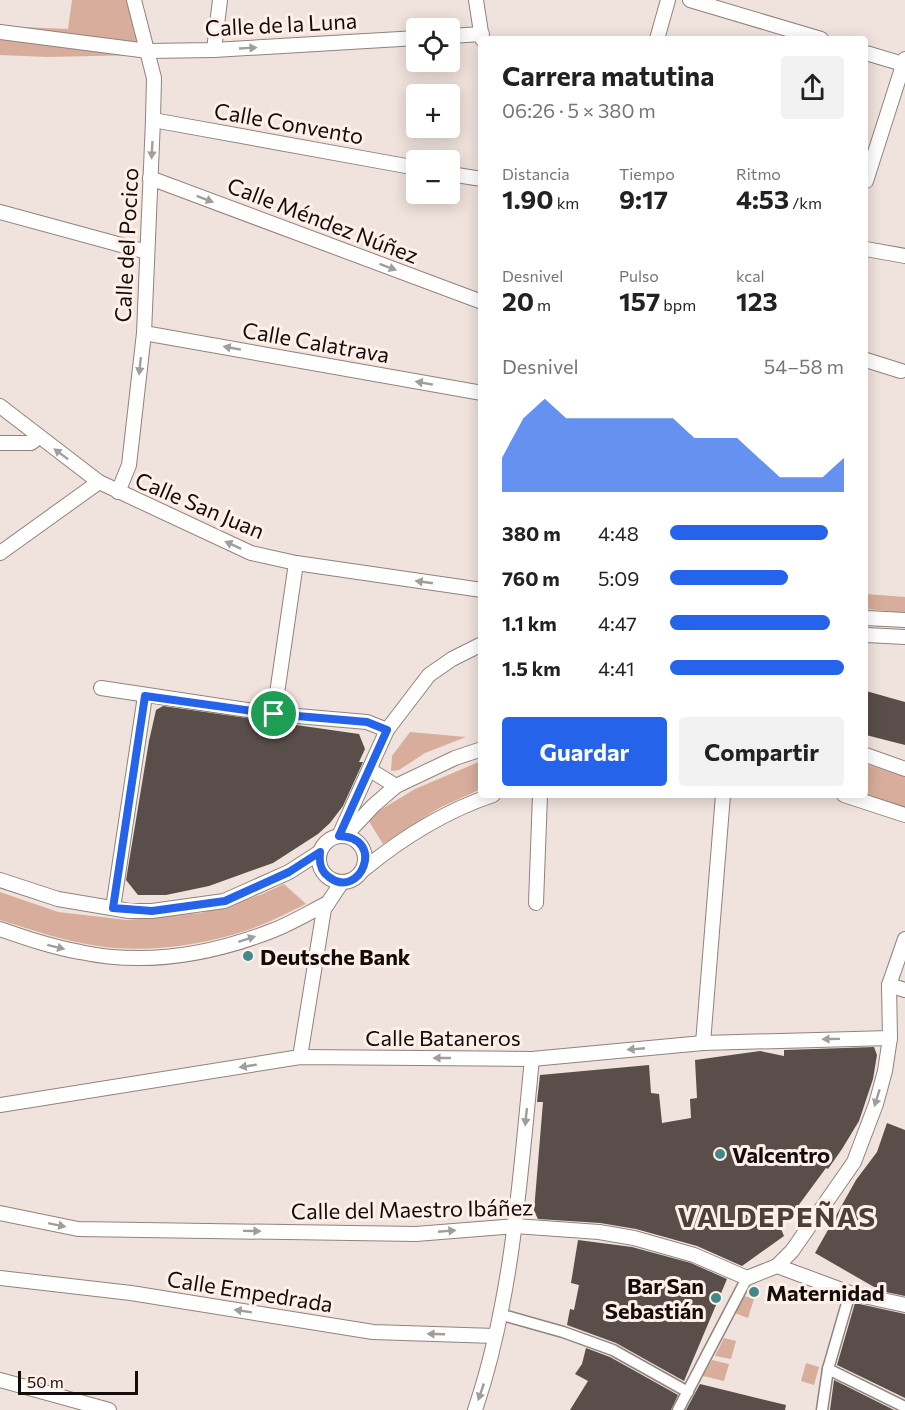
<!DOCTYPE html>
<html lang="es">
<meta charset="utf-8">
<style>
:root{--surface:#fff;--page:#f2f2f2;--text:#222;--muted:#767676;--accent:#2563eb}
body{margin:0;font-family:Commissioner,sans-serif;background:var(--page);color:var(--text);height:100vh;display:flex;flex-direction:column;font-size:22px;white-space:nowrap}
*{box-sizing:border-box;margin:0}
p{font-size:20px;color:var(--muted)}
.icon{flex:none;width:33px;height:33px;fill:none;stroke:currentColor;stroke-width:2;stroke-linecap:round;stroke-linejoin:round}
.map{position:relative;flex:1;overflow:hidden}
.details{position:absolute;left:478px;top:36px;width:390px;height:762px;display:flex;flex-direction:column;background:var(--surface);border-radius:6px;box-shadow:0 3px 15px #0003}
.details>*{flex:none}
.controls{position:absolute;left:406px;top:18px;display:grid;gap:12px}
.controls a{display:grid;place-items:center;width:54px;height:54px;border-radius:6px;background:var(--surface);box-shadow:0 3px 15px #0003;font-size:30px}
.scale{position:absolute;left:18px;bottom:15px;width:120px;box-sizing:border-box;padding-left:6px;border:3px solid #120d0b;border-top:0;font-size:16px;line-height:21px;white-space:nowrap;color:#120d0b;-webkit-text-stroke:4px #feefe9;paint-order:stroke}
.pin{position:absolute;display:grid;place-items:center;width:51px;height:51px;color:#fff;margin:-26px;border:3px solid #fff;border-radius:50%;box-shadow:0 2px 6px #0007}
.round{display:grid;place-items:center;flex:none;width:63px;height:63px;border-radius:6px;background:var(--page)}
.overview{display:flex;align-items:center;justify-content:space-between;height:102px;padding:0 24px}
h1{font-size:27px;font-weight:700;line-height:45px}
.metrics{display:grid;grid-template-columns:repeat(3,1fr);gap:9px;height:102px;padding:6px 24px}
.metrics div{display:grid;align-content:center}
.metrics b{font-size:26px;font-weight:700}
.metrics small{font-size:16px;font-weight:400}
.metrics p{font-size:16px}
.chart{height:168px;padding:12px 24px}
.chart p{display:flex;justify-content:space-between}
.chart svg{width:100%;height:108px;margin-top:6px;fill:var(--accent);opacity:.7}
.cta{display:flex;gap:12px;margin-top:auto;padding:12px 24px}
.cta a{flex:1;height:69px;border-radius:6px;background:var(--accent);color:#fff;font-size:24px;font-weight:700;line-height:69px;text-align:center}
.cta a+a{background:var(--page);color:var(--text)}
ul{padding:0 24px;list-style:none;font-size:20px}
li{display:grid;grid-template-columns:96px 72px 1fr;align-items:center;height:45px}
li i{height:15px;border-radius:8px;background:var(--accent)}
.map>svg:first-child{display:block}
</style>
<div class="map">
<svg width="905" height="1410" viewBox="0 0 905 1410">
<rect width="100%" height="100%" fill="#f0e2dc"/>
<!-- green -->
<g fill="#d8ad9b">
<polygon points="72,0 126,0 142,55 47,57 0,55 0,26 68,29"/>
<polygon points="866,594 905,597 905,613 866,609"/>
<polygon points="410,732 466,737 425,753 399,770 391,771 392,756"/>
<polygon points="481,761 481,789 439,808 383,844 367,818 415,789"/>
<polygon points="866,764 905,777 905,811 866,795"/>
<path d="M 284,884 L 306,904 C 291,911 276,919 261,925 C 214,944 147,954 98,946 C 64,941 32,930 0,920 L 0,892 L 58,912 L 127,920 L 201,913 L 260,895 Z"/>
<polygon points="744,1296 754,1299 748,1318 735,1313"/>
<polygon points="724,1338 736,1341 731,1359 715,1356"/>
<polygon points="712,1360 729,1364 724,1381 703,1376"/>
<polygon points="806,1363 819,1367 814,1385 801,1381"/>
</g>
<!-- building -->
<g fill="#594e49">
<polygon points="866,691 905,702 905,745 866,735"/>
<polygon points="163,706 359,734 365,749 359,762 363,762 343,806 330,823 318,834 273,863 209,886 166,895 138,895 126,880 149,741 156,710"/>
<polygon points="874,1047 877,1055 873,1079 859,1121 842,1149 828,1169 826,1168 781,1229 784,1236 742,1266 697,1246 636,1229 600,1223 538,1219 534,1211 543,1102 537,1102 540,1075 649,1065 651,1093 659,1094 662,1123 691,1118 690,1099 697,1098 695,1060 760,1051 784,1056 784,1050"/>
<polygon points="887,1123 905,1130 905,1296 881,1291 815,1253 856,1180 877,1152"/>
<polygon points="578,1240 632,1247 691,1263 727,1279 684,1381 616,1343 567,1325 570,1309 574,1310 579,1285 571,1283"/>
<polygon points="855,1303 905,1314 905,1398 837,1365"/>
<polygon points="586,1348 610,1357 678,1395 671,1410 570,1410 588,1381 575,1374 582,1364"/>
<polygon points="834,1380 894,1410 830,1410"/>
<polygon points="700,1384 786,1405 785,1410 686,1410"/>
</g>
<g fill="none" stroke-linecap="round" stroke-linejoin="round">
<!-- pedestrian casing -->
<g stroke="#90837e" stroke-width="13">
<g id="pedestrian">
<polyline points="499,1314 563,1332 613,1350 688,1392"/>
<polyline points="828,1369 905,1407"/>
<polyline points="678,1410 747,1278"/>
<polyline points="822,1410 828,1369 850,1293"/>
</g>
</g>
<!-- minor casing -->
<g stroke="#90837e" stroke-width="16">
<g id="minor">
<polyline points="476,0 482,39"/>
<polyline points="690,0 821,39"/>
<polyline points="0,32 148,51 214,50 417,38"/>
<polyline points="450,36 482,34"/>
<polyline points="657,39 668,0"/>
<polyline points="214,50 220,0"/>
<polyline points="866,53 903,64"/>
<polyline points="153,120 417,168"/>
<polyline points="450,174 482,179"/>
<polyline points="150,178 482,302"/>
<polyline points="866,181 905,59"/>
<polyline points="0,212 147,252"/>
<polyline points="866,249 905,256"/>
<polyline points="144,333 482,393"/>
<polyline points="866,360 901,371"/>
<polyline points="0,406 99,482 251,553 296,563 482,590"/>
<polyline points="0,443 31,443 39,437"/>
<polyline points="118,492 129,465 144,333 153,120 154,78 134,0"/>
<polyline points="0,553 99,482"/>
<polyline points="866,618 905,620"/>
<polyline points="866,635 905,637"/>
<polyline points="101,688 274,714 367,722 387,730"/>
<polyline points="274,714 296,563"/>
<polyline points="866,755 905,769"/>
<polyline points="370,770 396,786"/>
<polyline points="844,795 905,815"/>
<circle cx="342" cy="859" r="23"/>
<polyline points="339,836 387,730 429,675 452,659 482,644"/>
<polyline points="345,836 373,806 396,786 455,758 482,749"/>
<path d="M 363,870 C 402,838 445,811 493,795"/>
<polyline points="0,880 58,899 129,911 152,911 224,901 289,872 320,852"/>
<polyline points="536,903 540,795"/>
<polyline points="113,908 145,696"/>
<path d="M 0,929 C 26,938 52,947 80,952 C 145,966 213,954 274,930 C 292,923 310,912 328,903"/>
<polyline points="889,985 905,990"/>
<polyline points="703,1043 723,795"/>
<polyline points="300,1057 324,909 342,882"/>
<polyline points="0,1105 300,1057 532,1059 703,1043 890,1038"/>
<polyline points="0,1213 78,1229 416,1234 515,1226 599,1232 634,1238 694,1255 747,1278 777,1266 850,1293 905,1305"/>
<polyline points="777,1266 792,1251 854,1162 876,1104 885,1071 890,1038 889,985 905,939"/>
<polyline points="0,1278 131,1293 373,1332 495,1336"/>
<polyline points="0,1380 109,1410"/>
<path d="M 475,1410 C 513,1298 520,1176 532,1059"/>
</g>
</g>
<!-- pedestrian -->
<use href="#pedestrian" stroke="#fff" stroke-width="10"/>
<!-- minor -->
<use href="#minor" stroke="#fff" stroke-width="14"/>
</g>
<!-- one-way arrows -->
<defs><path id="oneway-solid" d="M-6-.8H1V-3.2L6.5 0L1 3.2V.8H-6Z" transform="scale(1.5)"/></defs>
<g fill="#a09e9d">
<use href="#oneway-solid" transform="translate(248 48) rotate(-3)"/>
<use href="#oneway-solid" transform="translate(152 150) rotate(93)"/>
<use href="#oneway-solid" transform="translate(205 199) rotate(21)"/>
<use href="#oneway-solid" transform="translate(388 267) rotate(21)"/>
<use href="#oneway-solid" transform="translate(232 348) rotate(-170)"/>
<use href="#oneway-solid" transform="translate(140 366) rotate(96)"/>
<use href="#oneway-solid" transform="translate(424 383) rotate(-170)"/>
<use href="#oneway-solid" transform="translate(61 454) rotate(-143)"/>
<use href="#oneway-solid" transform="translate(233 545) rotate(-155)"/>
<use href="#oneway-solid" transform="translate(424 582) rotate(-172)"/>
<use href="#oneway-solid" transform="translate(247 939) rotate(-18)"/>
<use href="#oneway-solid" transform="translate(56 947) rotate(14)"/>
<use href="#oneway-solid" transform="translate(831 1039) rotate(179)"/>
<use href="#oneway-solid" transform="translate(636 1049) rotate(175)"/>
<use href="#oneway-solid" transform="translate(442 1058) rotate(-180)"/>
<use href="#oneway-solid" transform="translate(248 1066) rotate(171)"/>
<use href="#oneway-solid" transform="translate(877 1098) rotate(107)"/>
<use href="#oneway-solid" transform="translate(526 1117) rotate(96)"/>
<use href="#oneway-solid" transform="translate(57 1225) rotate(12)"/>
<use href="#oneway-solid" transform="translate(252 1231) rotate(1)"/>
<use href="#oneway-solid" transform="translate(447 1231) rotate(-5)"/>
<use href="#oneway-solid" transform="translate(243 1311) rotate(-171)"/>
<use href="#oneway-solid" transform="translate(436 1334) rotate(-178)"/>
<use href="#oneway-solid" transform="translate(481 1392) rotate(109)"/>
</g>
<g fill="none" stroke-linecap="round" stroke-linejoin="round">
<!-- route casing -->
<g stroke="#fff" stroke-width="12">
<path id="route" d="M 145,696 L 274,714 L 367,722 L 387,730 L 339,836 C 387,837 360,901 329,877 C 320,871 319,862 320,852 L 289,872 L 225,901 L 152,911 L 113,908 Z"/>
</g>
<!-- route -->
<use href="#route" stroke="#2563eb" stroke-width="8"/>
</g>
<!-- markers -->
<g fill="#408988" stroke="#feefe9" stroke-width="2">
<circle cx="248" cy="956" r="6"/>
<circle cx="720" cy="1154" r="6"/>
<circle cx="754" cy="1292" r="6"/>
<circle cx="716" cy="1298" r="6"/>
</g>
<g text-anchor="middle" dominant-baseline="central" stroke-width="6" stroke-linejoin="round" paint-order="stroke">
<!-- street labels -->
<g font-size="22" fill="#120d0b" stroke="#feefe9">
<text transform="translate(281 24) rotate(-3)">Calle de la Luna</text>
<text transform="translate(289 123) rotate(10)">Calle Convento</text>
<text transform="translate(323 220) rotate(21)">Calle Méndez Núñez</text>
<text transform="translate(126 245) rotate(-87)">Calle del Pocico</text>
<text transform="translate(316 342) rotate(10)">Calle Calatrava</text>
<text transform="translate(200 505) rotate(23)">Calle San Juan</text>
<text x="443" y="1037">Calle Bataneros</text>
<text transform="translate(412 1209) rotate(-1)">Calle del Maestro Ibáñez</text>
<text transform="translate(250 1291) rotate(9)">Calle Empedrada</text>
</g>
<!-- poi labels -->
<g font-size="22" font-weight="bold" fill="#120d0b" stroke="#feefe9" text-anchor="start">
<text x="260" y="956">Deutsche Bank</text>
<text x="732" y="1154">Valcentro</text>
<text x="704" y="1285" text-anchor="end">Bar San<tspan x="704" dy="25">Sebastián</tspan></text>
<text x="766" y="1292">Maternidad</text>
</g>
<!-- district labels -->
<g font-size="28" font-weight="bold" letter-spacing="1.5" fill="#4a3f3a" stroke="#feefe9">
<text x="777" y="1216">VALDEPEÑAS</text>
</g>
</g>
</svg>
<div class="controls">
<a><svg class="icon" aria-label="locate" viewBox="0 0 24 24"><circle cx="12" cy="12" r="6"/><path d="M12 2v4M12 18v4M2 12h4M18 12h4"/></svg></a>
<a>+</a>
<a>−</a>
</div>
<div class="scale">50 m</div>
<div class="pin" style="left:274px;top:714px;background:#1e9e55"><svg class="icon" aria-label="arrive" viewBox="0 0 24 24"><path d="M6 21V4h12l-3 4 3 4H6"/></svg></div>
<section class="details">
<div class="overview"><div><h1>Carrera matutina</h1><p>06:26 · 5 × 380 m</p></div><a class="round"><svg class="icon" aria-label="share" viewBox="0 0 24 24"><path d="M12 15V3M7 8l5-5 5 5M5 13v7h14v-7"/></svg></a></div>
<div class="metrics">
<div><p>Distancia</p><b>1.90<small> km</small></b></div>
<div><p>Tiempo</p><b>9:17</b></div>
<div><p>Ritmo</p><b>4:53<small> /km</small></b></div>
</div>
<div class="metrics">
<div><p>Desnivel</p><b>20<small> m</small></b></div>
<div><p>Pulso</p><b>157<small> bpm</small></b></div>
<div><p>kcal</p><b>123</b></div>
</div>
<div class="chart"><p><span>Desnivel</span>54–58 m</p>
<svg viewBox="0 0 160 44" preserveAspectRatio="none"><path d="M0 44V30L10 14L20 6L30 14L40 14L50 14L60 14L70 14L80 14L90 22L100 22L110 22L120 30L130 38L140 38L150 38L160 30V44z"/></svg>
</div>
<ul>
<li><b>380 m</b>4:48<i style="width:91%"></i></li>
<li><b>760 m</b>5:09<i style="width:68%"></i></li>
<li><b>1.1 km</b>4:47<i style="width:92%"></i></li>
<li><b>1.5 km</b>4:41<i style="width:100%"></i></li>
</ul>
<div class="cta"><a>Guardar</a><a>Compartir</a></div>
</section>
</div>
